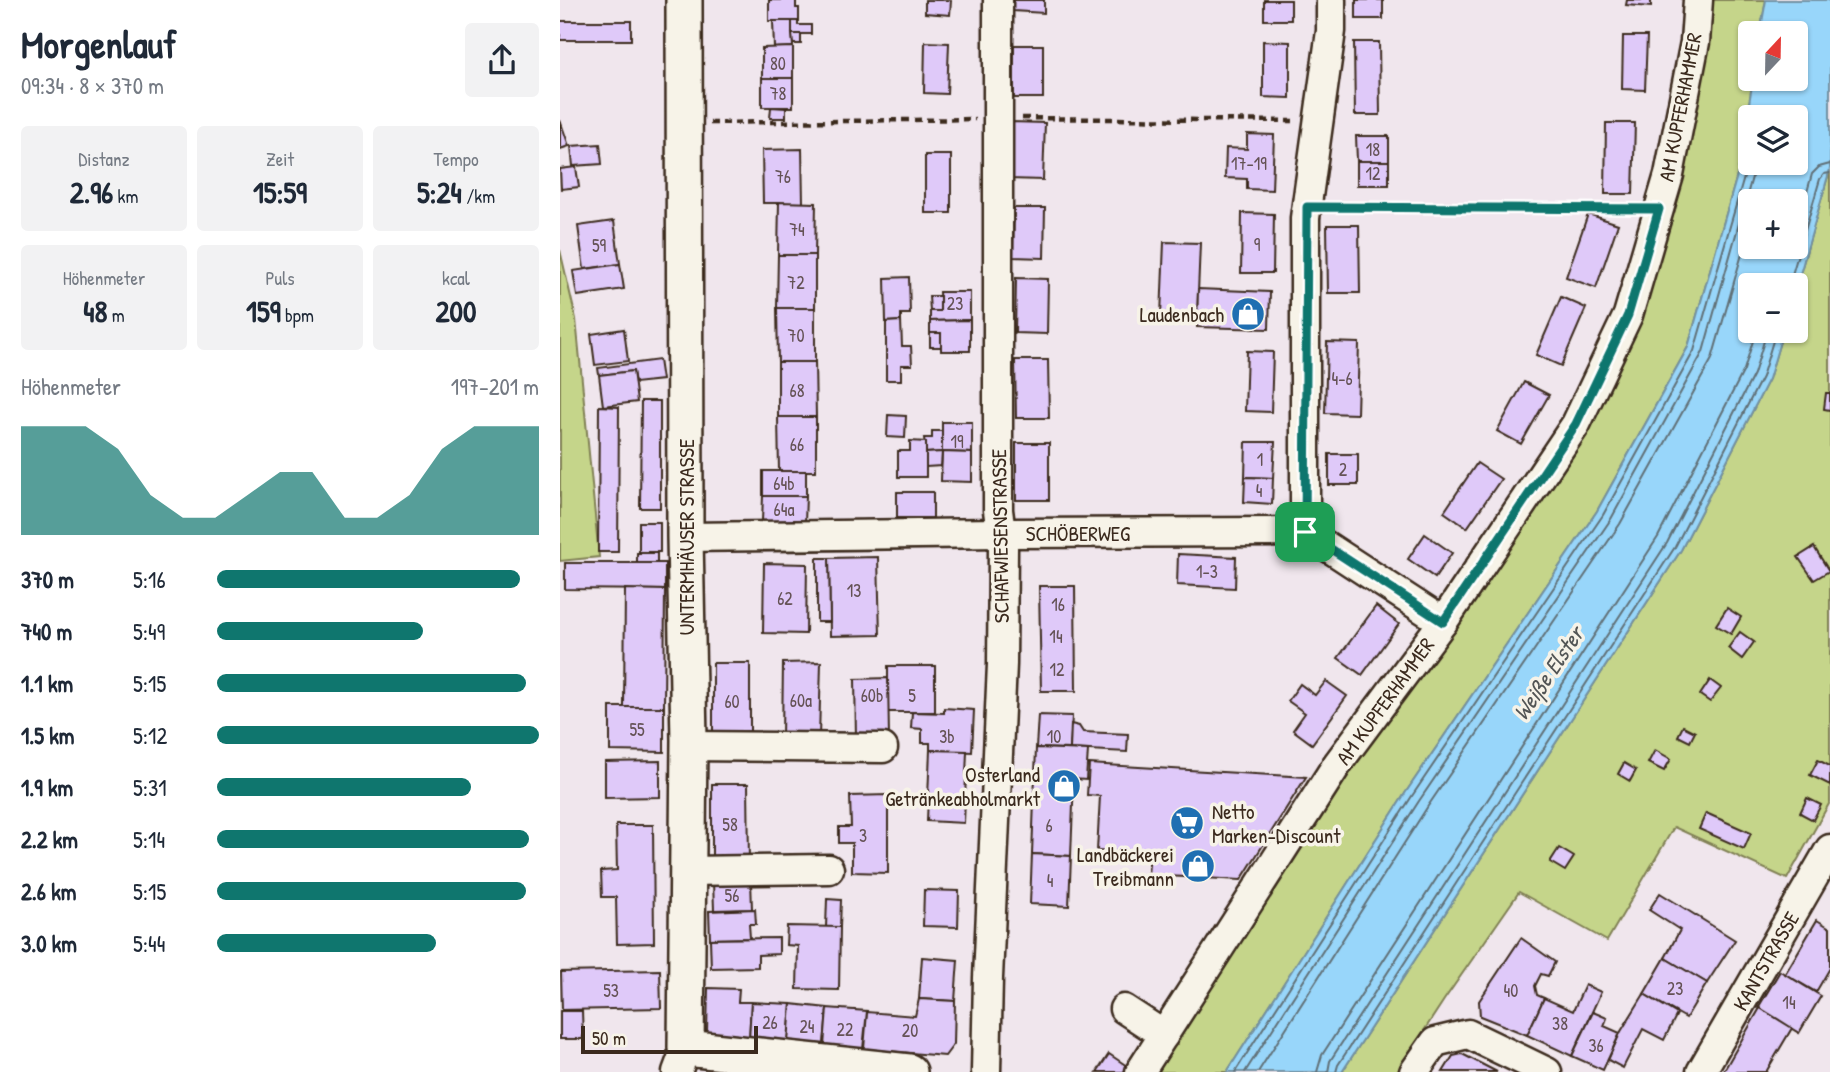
<!DOCTYPE html>
<html lang="de">
<meta charset="utf-8">
<style>
:root{--surface:#fff;--page:#f2f2f3;--text:#1f2937;--muted:#747a83;--accent:#0f766e}
body{margin:0;font-family:"Patrick Hand",sans-serif;background:var(--page);color:var(--text);height:100vh;display:flex;flex-direction:column;font-size:26px;white-space:nowrap}
*{box-sizing:border-box;margin:0}
p{font-size:23px;color:var(--muted)}
.icon{flex:none;width:38px;height:38px;fill:none;stroke:currentColor;stroke-width:2;stroke-linecap:round;stroke-linejoin:round}
.map{position:relative;flex:1;overflow:hidden}
.side{display:flex;flex-direction:column;background:var(--surface);width:560px}
.side>*{flex:none}
.needle{width:46px;rotate:22deg}
.buttons{position:absolute;left:1178px;top:21px;display:grid;gap:14px}
.buttons a{display:grid;place-items:center;width:70px;height:70px;border-radius:7px;background:var(--surface);box-shadow:0 2px 5px #0004;font-size:35px}
.scale{position:absolute;left:21px;bottom:18px;width:177px;box-sizing:border-box;padding-left:7px;border:4px solid #3b2a1e;border-top:0;font-size:19px;line-height:24px;white-space:nowrap;color:#3b2a1e;-webkit-text-stroke:5px #f7f3e8;paint-order:stroke}
.pin{position:absolute;display:grid;place-items:center;width:60px;height:60px;color:#fff;margin:-30px;border-radius:14px;box-shadow:0 4px 10px #0006}
.round{display:grid;place-items:center;flex:none;width:74px;height:74px;border-radius:7px;background:var(--page)}
.overview{display:flex;align-items:center;justify-content:space-between;height:119px;padding:0 21px}
h1{font-size:38px;font-weight:700;line-height:52px}
.metrics{display:grid;grid-template-columns:repeat(3,1fr);gap:10px;height:119px;padding:7px 21px}
.metrics div{display:grid;align-content:center;border-radius:7px;background:var(--page);text-align:center}
.metrics b{font-size:30px;font-weight:700}
.metrics small{font-size:19px;font-weight:400}
.metrics p{font-size:19px}
.chart{height:196px;padding:14px 21px}
.chart p{display:flex;justify-content:space-between}
.chart svg{width:100%;height:126px;margin-top:7px;fill:var(--accent);opacity:.7}
ul{padding:0 21px;list-style:none;font-size:23px}
li{display:grid;grid-template-columns:112px 84px 1fr;align-items:center;height:52px}
li i{height:18px;border-radius:9px;background:var(--accent)}
main{display:flex;flex:1;min-height:0}
.map>svg:first-child{display:block}
</style>
<main>
<section class="side">
<div class="overview"><div><h1>Morgenlauf</h1><p>09:34 · 8 × 370 m</p></div><a class="round"><svg class="icon" aria-label="share" viewBox="0 0 24 24"><path d="M12 15V3M7 8l5-5 5 5M5 13v7h14v-7"/></svg></a></div>
<div class="metrics">
<div><p>Distanz</p><b>2.96<small> km</small></b></div>
<div><p>Zeit</p><b>15:59</b></div>
<div><p>Tempo</p><b>5:24<small> /km</small></b></div>
</div>
<div class="metrics">
<div><p>Höhenmeter</p><b>48<small> m</small></b></div>
<div><p>Puls</p><b>159<small> bpm</small></b></div>
<div><p>kcal</p><b>200</b></div>
</div>
<div class="chart"><p><span>Höhenmeter</span>197–201 m</p>
<svg viewBox="0 0 160 44" preserveAspectRatio="none"><path d="M0 44V6L10 6L20 6L30 14L40 30L50 38L60 38L70 30L80 22L90 22L100 38L110 38L120 30L130 14L140 6L150 6L160 6V44z"/></svg>
</div>
<ul>
<li><b>370 m</b>5:16<i style="width:94%"></i></li>
<li><b>740 m</b>5:49<i style="width:64%"></i></li>
<li><b>1.1 km</b>5:15<i style="width:96%"></i></li>
<li><b>1.5 km</b>5:12<i style="width:100%"></i></li>
<li><b>1.9 km</b>5:31<i style="width:79%"></i></li>
<li><b>2.2 km</b>5:14<i style="width:97%"></i></li>
<li><b>2.6 km</b>5:15<i style="width:96%"></i></li>
<li><b>3.0 km</b>5:44<i style="width:68%"></i></li>
</ul>
</section>
<div class="map">
<svg width="1270" height="1072" viewBox="0 0 1270 1072">
<rect width="100%" height="100%" fill="#f0e6ed"/>
<filter id="ink" filterUnits="userSpaceOnUse"><feTurbulence type="fractalNoise" baseFrequency=".0143" numOctaves="2"/><feDisplacementMap in="SourceGraphic" scale="14" xChannelSelector="R" yChannelSelector="G"/><feConvolveMatrix kernelMatrix="1 2 1 2 8 2 1 2 1" color-interpolation-filters="sRGB"/></filter>
<g filter="url(#ink)">
<!-- green -->
<g fill="#c5d58a" stroke="#808054" stroke-width="2">
<polygon points="1145,0 1206,0 1200,33 1190,33 1190,79 1193,79 1178,172 1128,347 1037,511 846,792 667,1072 593,1072 784,771 1029,423"/>
<polygon points="1270,169 1270,802 1227,879 1114,827 1047,941 959,892 884,1000 837,1072 782,1072 1121,550 1209,379 1223,331 1236,331 1236,288"/>
<polygon points="0,250 16,319 39,557 0,561"/>
</g>
<!-- water -->
<path fill="#98d6fa" stroke="#7391a2" stroke-width="2" fill-rule="evenodd" d="M 1206,0 L 1270,0 L 1270,169 L 1236,288 L 1236,285 L 1190,285 L 1190,331 L 1223,331 L 1209,379 L 1121,550 L 782,1072 L 667,1072 L 846,792 L 1037,511 L 1128,347 L 1178,172 L 1193,79 L 1236,79 L 1236,33 L 1200,33 ZM 1190,117 L 1236,117 L 1236,163 L 1190,163 ZM 1190,201 L 1236,201 L 1236,247 L 1190,247 Z"/>
<g fill="none" stroke-linecap="round" stroke-linejoin="round">
<!-- shore -->
<g stroke="#606f76" stroke-width="2">
<polyline points="1236,232 1252,174 1259,167 1270,164"/>
<polyline points="1229,285 1260,179 1264,174 1270,173"/>
<polyline points="675,1072 852,796 1043,515 1134,351 1185,174 1190,143"/>
<polyline points="685,1072 859,801 1051,519 1143,352 1196,163"/>
<polyline points="698,1072 868,806 1060,524 1152,359 1190,226"/>
<polyline points="757,1072 762,1055 1098,537 1184,370 1196,331"/>
<polyline points="768,1072 770,1061 1107,543 1194,374 1207,331"/>
<polyline points="776,1072 778,1065 1115,547 1202,377 1216,331"/>
</g>
</g>
<!-- building -->
<g fill="#dfc9f9" stroke="#3b2a1e" stroke-width="2">
<polygon points="209,0 236,0 236,8 239,8 239,21 209,21"/>
<polygon points="365,0 391,0 390,15 365,13"/>
<polygon points="453,0 484,0 484,13 453,11"/>
<rect x="704" y="0" width="27" height="20"/>
<rect x="796" y="0" width="27" height="19"/>
<polygon points="1067,0 1091,0 1091,7 1066,5"/>
<rect x="0" y="21" width="71" height="19"/>
<polygon points="213,21 232,21 233,47 214,48"/>
<polygon points="232,21 238,21 238,25 251,25 251,34 232,34"/>
<polygon points="232,34 241,34 241,44 233,44"/>
<polygon points="1063,36 1087,36 1085,90 1062,89"/>
<polygon points="703,41 730,42 730,98 703,97"/>
<polygon points="365,42 389,43 387,94 364,93"/>
<polygon points="794,42 819,42 820,115 795,115"/>
<rect x="454" y="45" width="29" height="53"/>
<polygon points="233,47 233,78 202,78 202,48"/>
<rect x="202" y="78" width="31" height="29"/>
<polygon points="211,107 226,108 226,118 210,118"/>
<polygon points="0,120 9,146 0,149"/>
<polygon points="451,122 485,123 483,180 449,179"/>
<polygon points="1046,123 1075,123 1073,194 1045,194"/>
<polygon points="687,134 714,135 712,190 687,189 687,179 665,178 666,148 687,149"/>
<polygon points="796,136 829,136 829,161 797,161"/>
<polygon points="40,144 42,164 13,166 11,146"/>
<polygon points="242,149 243,203 203,203 202,150"/>
<rect x="365" y="155" width="26" height="58"/>
<rect x="797" y="161" width="32" height="24"/>
<polygon points="16,167 19,187 1,189 0,169"/>
<polygon points="219,202 256,203 255,255 218,255"/>
<polygon points="454,208 485,208 484,258 453,257"/>
<polygon points="682,213 714,214 713,273 681,273"/>
<polygon points="1028,214 1058,224 1036,288 1006,277"/>
<polygon points="54,221 60,264 24,269 18,226"/>
<polygon points="767,225 799,225 800,293 768,293"/>
<polygon points="604,242 640,243 637,318 601,316"/>
<polygon points="218,255 255,255 255,308 217,308"/>
<polygon points="60,264 64,289 17,296 13,271"/>
<polygon points="349,277 350,314 341,314 341,321 326,322 325,278"/>
<polygon points="456,278 488,279 487,334 455,333"/>
<polygon points="638,289 710,292 709,329 637,327"/>
<polygon points="379,292 410,292 410,320 370,321 370,311 380,311"/>
<polygon points="369,296 380,296 380,311 370,311"/>
<polygon points="1001,297 1026,308 1001,366 976,355"/>
<polygon points="217,308 255,308 255,362 218,362"/>
<polygon points="410,320 410,351 381,351 381,333 370,333 370,321"/>
<polygon points="341,321 342,346 351,346 352,365 341,365 341,380 326,380 326,322"/>
<polygon points="64,329 68,361 35,365 31,334"/>
<rect x="370" y="333" width="11" height="14"/>
<polygon points="767,342 799,343 797,414 765,413"/>
<polygon points="687,351 713,352 711,412 685,411"/>
<polygon points="99,360 102,380 75,383 73,371 39,375 38,368"/>
<polygon points="455,360 488,360 489,418 456,418"/>
<polygon points="218,362 255,362 256,417 218,417"/>
<polygon points="73,371 77,402 43,406 39,375"/>
<polygon points="964,382 989,395 961,444 937,431"/>
<polygon points="1266,393 1270,393 1270,410 1264,409"/>
<polygon points="81,401 100,401 100,508 80,508"/>
<polygon points="39,406 59,407 58,552 38,552"/>
<polygon points="328,415 346,416 345,438 327,437"/>
<polygon points="218,417 256,417 256,471 219,471"/>
<polygon points="382,422 412,422 412,453 382,452"/>
<polygon points="372,431 382,431 382,452 366,453 364,438 372,438"/>
<polygon points="350,441 366,442 366,477 338,477 338,451 350,451"/>
<polygon points="686,442 715,442 713,478 685,477"/>
<rect x="456" y="443" width="33" height="57"/>
<polygon points="382,452 412,453 412,482 381,481"/>
<polygon points="382,452 381,466 366,467 366,453"/>
<rect x="769" y="454" width="29" height="31"/>
<polygon points="917,463 941,479 907,528 884,512"/>
<rect x="203" y="471" width="43" height="25"/>
<polygon points="685,477 713,478 712,504 684,502"/>
<rect x="337" y="492" width="36" height="26"/>
<polygon points="203,496 246,496 245,523 202,521"/>
<rect x="79" y="522" width="21" height="30"/>
<polygon points="865,534 892,553 875,578 848,559"/>
<polygon points="1254,547 1269,571 1254,580 1238,557"/>
<rect x="77" y="553" width="20" height="10"/>
<polygon points="618,554 676,557 675,588 617,585"/>
<polygon points="318,557 320,635 270,636 269,558"/>
<polygon points="257,558 269,558 270,622 257,622"/>
<polygon points="5,563 105,563 105,590 5,589"/>
<polygon points="204,563 247,564 246,634 203,633"/>
<polygon points="479,586 515,586 516,691 481,691"/>
<polygon points="65,589 105,590 104,707 64,707"/>
<polygon points="816,606 839,624 802,675 778,658"/>
<polygon points="1167,608 1181,617 1171,634 1156,625"/>
<polygon points="1180,632 1194,642 1182,659 1168,648"/>
<polygon points="261,662 259,738 222,738 223,663"/>
<rect x="153" y="663" width="37" height="75"/>
<rect x="328" y="666" width="47" height="46"/>
<polygon points="328,678 329,738 296,738 295,679"/>
<polygon points="1150,680 1161,688 1150,702 1140,695"/>
<polygon points="766,681 787,696 752,744 733,730 745,713 728,701 740,684 755,695"/>
<polygon points="50,707 104,707 104,752 50,751"/>
<polygon points="384,708 414,710 412,752 370,750 370,743 362,743 362,729 351,728 352,712 384,713"/>
<polygon points="478,715 512,716 510,749 476,748"/>
<polygon points="511,724 519,726 523,732 568,734 567,752 510,749"/>
<polygon points="1123,726 1135,732 1130,742 1118,736"/>
<polygon points="476,748 528,750 526,780 514,779 511,856 472,854"/>
<polygon points="370,750 407,751 404,823 367,821"/>
<polygon points="1095,750 1111,759 1104,771 1088,763"/>
<polygon points="1258,760 1270,766 1270,785 1250,775"/>
<polygon points="100,761 100,797 45,798 45,762"/>
<polygon points="1064,763 1076,770 1070,781 1058,774"/>
<polygon points="529,764 746,777 681,880 588,875 590,853 537,851 540,796 527,795"/>
<polygon points="152,784 188,784 189,863 152,863"/>
<polygon points="328,795 328,873 292,872 292,843 279,843 279,827 291,827 290,796"/>
<polygon points="1247,798 1261,805 1253,820 1240,813"/>
<polygon points="1146,813 1191,833 1184,849 1139,829"/>
<polygon points="56,825 93,825 94,943 57,944 56,897 42,897 41,871 57,870"/>
<polygon points="999,848 1014,857 1005,871 990,862"/>
<polygon points="472,854 511,856 509,906 470,904"/>
<polygon points="191,880 192,909 154,910 153,881"/>
<polygon points="364,890 399,891 398,927 363,926"/>
<polygon points="1100,893 1175,940 1147,983 1105,958 1120,930 1089,910"/>
<polygon points="267,899 281,900 280,927 266,927"/>
<polygon points="195,909 196,924 189,924 190,938 150,939 149,911"/>
<polygon points="1257,920 1270,928 1270,968 1256,992 1225,974"/>
<polygon points="227,926 280,927 279,990 237,989 238,946 226,945"/>
<polygon points="219,938 219,954 198,955 198,967 151,968 150,939"/>
<polygon points="961,938 995,962 988,976 981,974 975,986 977,995 984,998 967,1035 920,1016 919,1001"/>
<polygon points="362,957 398,960 395,1001 359,999"/>
<polygon points="1105,958 1147,983 1126,1018 1084,994"/>
<polygon points="100,970 101,1008 2,1010 1,972"/>
<polygon points="1220,971 1261,996 1239,1033 1198,1008"/>
<polygon points="1025,985 1041,992 1012,1056 967,1035 984,998 1013,1011"/>
<polygon points="148,988 179,989 178,1002 191,1002 189,1041 157,1039 147,1032"/>
<polygon points="1084,994 1117,1014 1104,1040 1083,1029 1063,1068 1048,1060 1060,1033"/>
<polygon points="359,999 395,1001 394,1044 385,1056 304,1049 307,1012 355,1016"/>
<polygon points="191,1002 231,1004 228,1043 189,1041"/>
<polygon points="231,1004 267,1008 264,1046 228,1043"/>
<polygon points="267,1008 307,1011 303,1049 264,1046"/>
<polygon points="1200,1008 1232,1028 1206,1072 1163,1072"/>
<polygon points="0,1011 22,1011 23,1039 0,1039"/>
<polygon points="1033,1012 1047,1018 1044,1026 1060,1033 1043,1070 1012,1056"/>
<polygon points="549,1054 567,1066 564,1072 537,1072"/>
<polygon points="902,1054 906,1056 937,1072 883,1072 893,1056"/>
</g>
<g fill="none" stroke-linecap="round" stroke-linejoin="round">
<!-- minor casing -->
<g stroke="#3b2a1e" stroke-width="33">
<g id="minor">
<polyline points="745,532 745,218 771,31 771,0"/>
<polyline points="125,537 440,533 745,532 883,622"/>
<polyline points="129,746 323,748"/>
<polyline points="128,871 269,869"/>
<polyline points="564,1009 604,1035"/>
<polyline points="117,1072 126,1048"/>
<polyline points="426,1072 428,978 442,664 443,548 438,510 438,0"/>
<polyline points="580,1072 778,763 883,622 1016,424 1068,315 1109,175 1135,42 1138,0"/>
<polyline points="854,1072 875,1042 908,1034 987,1072"/>
<polyline points="1141,1072 1270,849"/>
</g>
</g>
<!-- major casing -->
<g stroke="#3b2a1e" stroke-width="40">
<polyline id="major" points="124,0 125,537 129,740 126,1048 349,1072"/>
</g>
<!-- path -->
<g stroke="#3b2a1e" stroke-width="4.5" stroke-dasharray="7 5" stroke-linecap="butt">
<polyline points="462,118 733,121"/>
<polyline points="150,123 415,119"/>
<polyline points="771,207 1074,208"/>
</g>
<!-- minor -->
<use href="#minor" stroke="#f7f3e8" stroke-width="28"/>
<!-- major -->
<use href="#major" stroke="#f7f3e8" stroke-width="35"/>
</g>
</g>
<g fill="none" stroke-linecap="round" stroke-linejoin="round" filter="url(#ink)">
<!-- route casing -->
<g stroke="#fff" stroke-width="14">
<polygon id="route" points="747,207 1099,209 1068,315 1016,424 883,622 745,532"/>
</g>
<!-- route -->
<use href="#route" stroke="#0f766e" stroke-width="9"/>
</g>
<!-- icons -->
<defs>
<g id="shop-disc" transform="scale(1.75)"><circle r="9.5" fill="#1f6fb2" stroke="#f7f3e8"/><path d="M-5-2.5h2.3a2.7 3.5 0 0 1 5.4 0H5L5.5 6h-11ZM-1.5-2.5h3a1.5 2.3 0 0 0-3 0Z" fill="#fff"/></g>
<g id="supermarket-disc" transform="scale(1.75)"><circle r="9.5" fill="#1f6fb2" stroke="#f7f3e8"/><path d="M-6-5.5h2.5l.6 2H6L4.5 2H-2.5L-4.4-4H-6ZM-1.5 3.2a1.3 1.3 0 1 0 .1 0ZM3 3.2a1.3 1.3 0 1 0 .1 0Z" fill="#fff"/></g>
</defs>
<g fill-rule="evenodd">
<use href="#shop-disc" x="688" y="314"/>
<use href="#shop-disc" x="504" y="786"/>
<use href="#supermarket-disc" x="627" y="823"/>
<use href="#shop-disc" x="638" y="866"/>
</g>
<g text-anchor="middle" dominant-baseline="central" stroke-width="7" stroke-linejoin="round" paint-order="stroke">
<!-- number labels -->
<g font-size="18" fill="#645255">
<text x="218" y="63">80</text>
<text x="218" y="93">78</text>
<text x="813" y="149">18</text>
<text x="689" y="163">17-19</text>
<text x="813" y="173">12</text>
<text x="223" y="176">76</text>
<text x="237" y="229">74</text>
<text x="697" y="244">9</text>
<text x="39" y="245">59</text>
<text x="236" y="282">72</text>
<text x="395" y="303">23</text>
<text x="236" y="335">70</text>
<text x="782" y="378">4-6</text>
<text x="237" y="390">68</text>
<text x="397" y="441">19</text>
<text x="237" y="444">66</text>
<text x="700" y="459">1</text>
<text x="783" y="469">2</text>
<text x="224" y="483">64b</text>
<text x="699" y="490">4</text>
<text x="224" y="509">64a</text>
<text x="647" y="571">1-3</text>
<text x="294" y="590">13</text>
<text x="225" y="598">62</text>
<text x="498" y="604">16</text>
<text x="496" y="636">14</text>
<text x="497" y="669">12</text>
<text x="312" y="695">60b</text>
<text x="352" y="695">5</text>
<text x="241" y="700">60a</text>
<text x="172" y="701">60</text>
<text x="77" y="729">55</text>
<text x="387" y="736">3b</text>
<text x="494" y="736">10</text>
<text x="170" y="824">58</text>
<text x="489" y="825">6</text>
<text x="303" y="835">3</text>
<text x="490" y="880">4</text>
<text x="172" y="895">56</text>
<text x="1115" y="988">23</text>
<text x="51" y="990">53</text>
<text x="951" y="990">40</text>
<text x="1229" y="1002">14</text>
<text x="210" y="1022">26</text>
<text x="1000" y="1023">38</text>
<text x="247" y="1026">24</text>
<text x="285" y="1029">22</text>
<text x="350" y="1030">20</text>
<text x="1036" y="1045">36</text>
</g>
<!-- street labels -->
<g font-size="21" fill="#3b2a1e" stroke="#f7f3e8">
<text transform="translate(1120 107) rotate(-79)">AM KUPFERHAMMER</text>
<text x="518" y="533">SCHÖBERWEG</text>
<text transform="translate(440 536) rotate(-91)">SCHAFWIESENSTRASSE</text>
<text transform="translate(126 537) rotate(-90)">UNTERMHÄUSER STRASSE</text>
<text transform="translate(825 701) rotate(-54)">AM KUPFERHAMMER</text>
<text transform="translate(1206 961) rotate(-60)">KANTSTRASSE</text>
</g>
<!-- poi labels -->
<g font-size="21" fill="#3b2a1e" stroke="#f7f3e8" text-anchor="end">
<text x="664" y="314">Laudenbach</text>
<text x="480" y="774">Osterland<tspan x="480" dy="24">Getränkeabholmarkt</tspan></text>
<text x="652" y="811" text-anchor="start">Netto<tspan x="652" dy="24">Marken-Discount</tspan></text>
<text x="614" y="854">Landbäckerei<tspan x="614" dy="24">Treibmann</tspan></text>
</g>
<!-- water labels -->
<g font-size="23" font-style="italic" fill="#525555" stroke="#f7f3e8">
<text transform="translate(988 673) rotate(-56)">Weiße Elster</text>
</g>
</g>
</svg>
<div class="buttons">
<a><svg class="needle" viewBox="-14 -14 28 28"><path d="M0-13l5 13h-10z" fill="#e53935"/><path d="M0 13l5-13h-10z" fill="#747a83"/></svg></a>
<a><svg class="icon" aria-label="layers" viewBox="0 0 24 24"><path d="M12 4l9 5-9 5-9-5zM3 14l9 5 9-5"/></svg></a>
<a>+</a>
<a>−</a>
</div>
<div class="scale">50 m</div>
<div class="pin" style="left:745px;top:532px;background:#1e9e55"><svg class="icon" aria-label="arrive" viewBox="0 0 24 24"><path d="M6 21V4h12l-3 4 3 4H6"/></svg></div>
</div>
</main>
